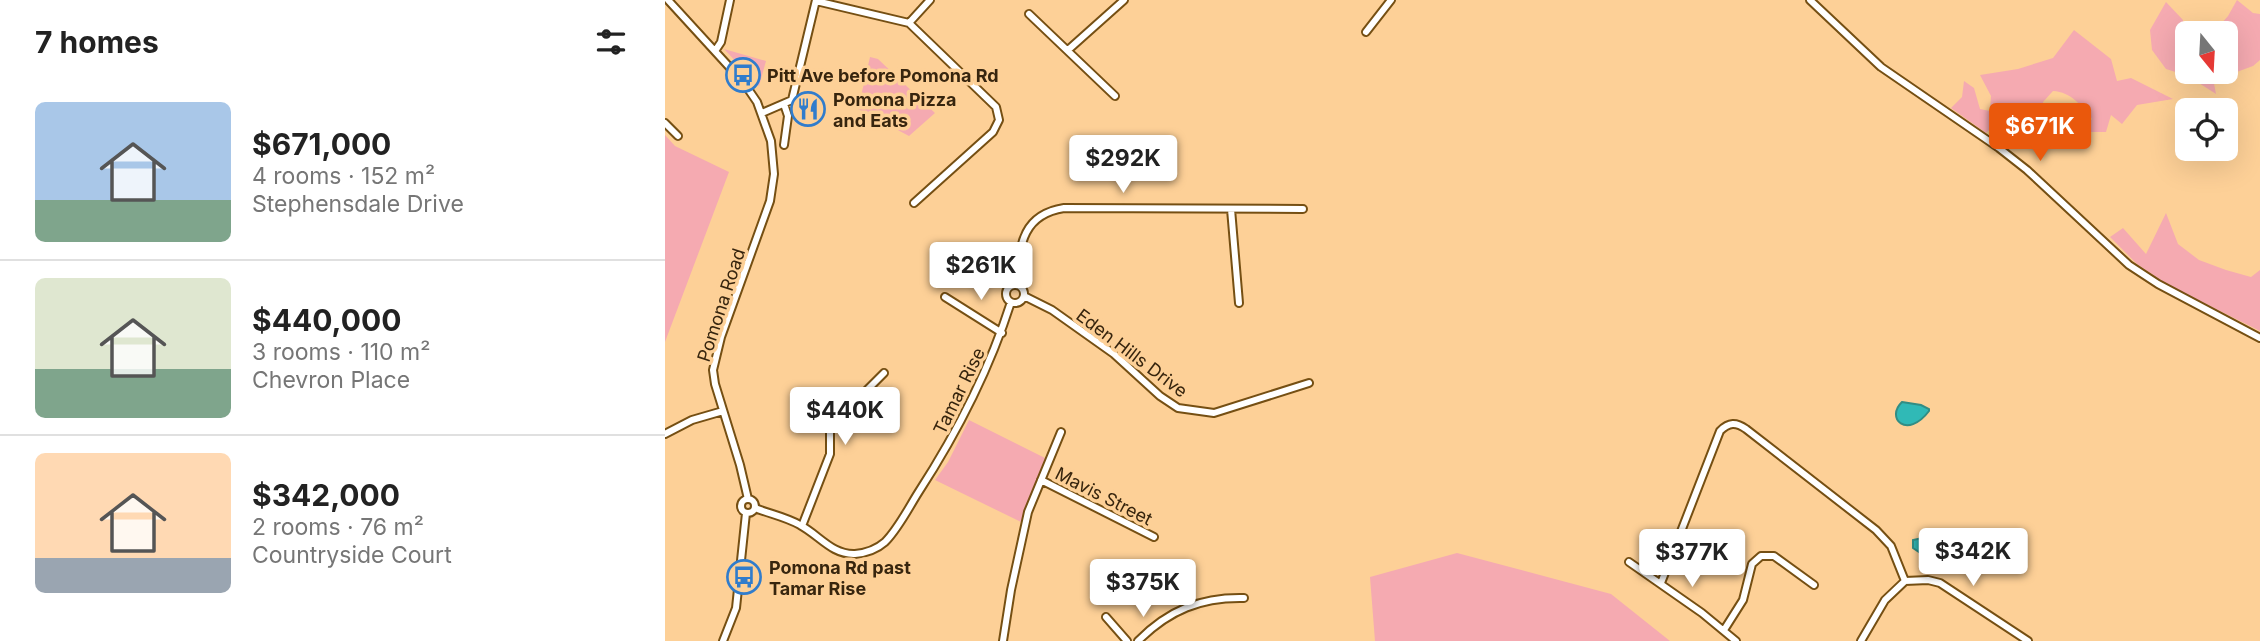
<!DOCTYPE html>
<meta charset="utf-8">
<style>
body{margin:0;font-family:Inter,sans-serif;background:#f2f2f2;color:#222;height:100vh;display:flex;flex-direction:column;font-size:26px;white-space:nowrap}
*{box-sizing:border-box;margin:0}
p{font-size:23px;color:#767676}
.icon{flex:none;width:38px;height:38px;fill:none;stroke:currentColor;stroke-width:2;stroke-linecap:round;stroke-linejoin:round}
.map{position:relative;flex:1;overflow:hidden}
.side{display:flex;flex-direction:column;background:#fff;width:665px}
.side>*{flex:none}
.needle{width:46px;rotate:162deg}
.fabs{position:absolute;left:1510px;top:21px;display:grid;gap:14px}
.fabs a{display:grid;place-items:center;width:63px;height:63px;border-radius:10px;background:#fff;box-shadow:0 7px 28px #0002;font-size:35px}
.price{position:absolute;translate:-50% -60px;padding:0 16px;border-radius:7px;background:#fff;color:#222;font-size:23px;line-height:46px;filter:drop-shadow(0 2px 4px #0008)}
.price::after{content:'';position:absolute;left:50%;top:42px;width:21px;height:16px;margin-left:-10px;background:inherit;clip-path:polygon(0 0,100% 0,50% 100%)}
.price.active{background:#ea580c;color:#fff}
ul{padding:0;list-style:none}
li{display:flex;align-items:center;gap:21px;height:175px;padding:0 35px}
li+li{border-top:2px solid #e0e0e0}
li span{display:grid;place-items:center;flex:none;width:196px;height:140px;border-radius:10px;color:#555}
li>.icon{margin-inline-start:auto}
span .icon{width:84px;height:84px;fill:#fffc;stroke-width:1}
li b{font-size:30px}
h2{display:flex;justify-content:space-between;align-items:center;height:84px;padding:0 35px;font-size:30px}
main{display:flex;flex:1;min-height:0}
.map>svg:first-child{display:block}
.green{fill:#f5aab1}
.water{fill:#30b9b6;stroke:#328d84;stroke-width:2}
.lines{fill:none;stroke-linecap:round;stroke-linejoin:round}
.minor-casing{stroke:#754f13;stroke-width:10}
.minor{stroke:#fff;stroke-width:6}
.labels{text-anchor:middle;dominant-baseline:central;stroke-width:7;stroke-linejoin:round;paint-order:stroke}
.poi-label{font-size:18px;font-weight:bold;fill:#37250e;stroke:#fdd097;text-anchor:start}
.street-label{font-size:18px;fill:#37250e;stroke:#fdd097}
</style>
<main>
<section class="side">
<h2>7 homes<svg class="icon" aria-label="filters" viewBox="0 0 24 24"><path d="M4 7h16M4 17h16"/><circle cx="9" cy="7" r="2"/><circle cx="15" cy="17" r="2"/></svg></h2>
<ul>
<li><span style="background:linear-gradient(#a9c7e8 70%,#7fa58c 0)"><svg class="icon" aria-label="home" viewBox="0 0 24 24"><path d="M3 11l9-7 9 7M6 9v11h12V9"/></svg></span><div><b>$671,000</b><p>4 rooms · 152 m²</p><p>Stephensdale Drive</p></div></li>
<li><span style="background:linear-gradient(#dfe7d0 65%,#7fa58c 0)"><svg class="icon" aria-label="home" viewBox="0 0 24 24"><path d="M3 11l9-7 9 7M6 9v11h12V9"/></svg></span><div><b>$440,000</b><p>3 rooms · 110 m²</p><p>Chevron Place</p></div></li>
<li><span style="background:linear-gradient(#ffd9b3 75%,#9aa5b1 0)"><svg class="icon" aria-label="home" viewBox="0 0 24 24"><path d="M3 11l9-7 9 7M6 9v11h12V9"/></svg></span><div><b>$342,000</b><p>2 rooms · 76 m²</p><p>Countryside Court</p></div></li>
</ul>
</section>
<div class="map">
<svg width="1595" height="641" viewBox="0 0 1595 641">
<rect width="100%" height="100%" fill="#fdd097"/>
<!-- green -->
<path class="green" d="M1572 0 1588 13 1595 14V60L1588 66 1558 77 1557 72H1561V33H1548L1563 16Z
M1501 2 1518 20V49L1522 55V72L1547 73 1551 94 1523 76 1501 69 1487 50 1485 30Z
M1409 30 1446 59 1452 81 1466 78 1508 99 1472 105 1457 124 1446 115 1441 132H1414L1427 119C1417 106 1406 92 1388 91L1378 102 1379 115H1357L1337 118 1321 133 1286 108 1297 97 1299 81 1309 88 1315 109 1325 111 1326 96 1315 75 1353 69 1388 58Z
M59 49 101 61 94 86Z
M205 57 213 59 270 113 244 136 193 109Z
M0 135 10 146 64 172 0 342Z
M1501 213 1513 244 1534 260 1561 270 1586 277 1595 270V331L1503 285 1472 264 1445 237 1458 228 1481 254Z
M304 420 380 458 356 522 270 480 283 462Z
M792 553 946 594 1005 641H710L705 577Z"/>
<!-- water -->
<path class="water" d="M1237 402 1256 405 1264 409V411C1242 440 1220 418 1237 402Z
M1257 538 1267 551 1274 555 1275 562 1270 563 1248 548V540Z"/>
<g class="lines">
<!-- minor casing -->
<g class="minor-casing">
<path id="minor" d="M3 0 79 83 92 102 106 141 109 174 105 201 56 337 48 370 50 384 75 465 83 499
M1145 0 1216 67 1334 148 1362 170 1464 265 1493 284 1595 338
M151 1 244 23 331 107 334 120 328 132 249 203
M364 14 450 96
M244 23 265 0
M701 32 726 0
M403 50 459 0
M50 51 56 42 65 0
M119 104 123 116 119 145
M97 113 127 100 151 0
M0 123 13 136
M566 209 574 303
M351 285C355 248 355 215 399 208L638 209
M341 294a9 9 0 1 1 18 0a9 9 0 1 1-18 0Z
M359 296 387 310 449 354 495 396 513 408 549 413 644 383
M280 297 337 333
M0 434 27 420 58 411
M376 480 489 537
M76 506a7 7 0 1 1 14 0a7 7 0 1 1-14 0Z
M90 508C105 514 121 517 135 525 154 535 167 555 190 554 201 553 212 549 220 542 233 529 243 509 253 493 292 433 324 371 346 302
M137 526 165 454V418L176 406 199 393 219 373
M964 562 1037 613 1071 641
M1240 581 1263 580 1275 583 1363 641
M996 583 1055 431C1064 422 1071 422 1081 429L1211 530 1226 546 1240 581
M441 617 462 641
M1059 630 1078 600 1087 564 1096 556H1109L1149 585
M58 641 71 608 81 513
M338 641 346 590 363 512 396 432
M473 641C504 610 536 597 579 598
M1196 641 1220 600 1240 581"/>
</g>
<!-- minor -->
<use href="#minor" class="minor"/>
</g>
<!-- icons -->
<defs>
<g id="bus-ring" transform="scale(1.75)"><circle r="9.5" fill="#fdd097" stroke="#307ccc" stroke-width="1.5"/><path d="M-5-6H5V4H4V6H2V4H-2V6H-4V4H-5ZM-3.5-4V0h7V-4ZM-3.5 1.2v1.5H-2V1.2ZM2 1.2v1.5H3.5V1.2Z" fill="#307ccc"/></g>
<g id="restaurant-ring" transform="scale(1.75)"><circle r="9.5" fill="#fdd097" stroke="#307ccc" stroke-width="1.5"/><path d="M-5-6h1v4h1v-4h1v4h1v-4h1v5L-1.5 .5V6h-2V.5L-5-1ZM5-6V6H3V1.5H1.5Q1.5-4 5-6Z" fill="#307ccc"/></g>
</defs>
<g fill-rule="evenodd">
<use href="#bus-ring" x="78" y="75"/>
<use href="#restaurant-ring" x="143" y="109"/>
<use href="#bus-ring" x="79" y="577"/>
</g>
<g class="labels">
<!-- poi labels -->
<g class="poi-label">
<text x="102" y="75">Pitt Ave before Pomona Rd</text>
<text x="168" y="99">Pomona Pizza<tspan x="168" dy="21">and Eats</tspan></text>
<text x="104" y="567">Pomona Rd past<tspan x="104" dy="21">Tamar Rise</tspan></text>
</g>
<!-- street labels -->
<g class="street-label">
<text transform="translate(56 305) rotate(-72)">Pomona Road</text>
<text transform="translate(467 353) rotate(37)">Eden Hills Drive</text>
<text transform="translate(294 391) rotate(-64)">Tamar Rise</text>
<text transform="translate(439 496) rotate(27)">Mavis Street</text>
</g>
</g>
</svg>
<div class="fabs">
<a><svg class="needle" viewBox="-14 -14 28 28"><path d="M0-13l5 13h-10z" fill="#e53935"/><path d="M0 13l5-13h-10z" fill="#767676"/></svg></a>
<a><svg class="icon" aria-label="locate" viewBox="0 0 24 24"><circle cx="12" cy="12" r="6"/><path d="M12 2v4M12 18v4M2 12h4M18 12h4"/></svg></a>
</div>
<b class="price active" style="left:1375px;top:163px">$671K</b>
<b class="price" style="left:458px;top:195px">$292K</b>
<b class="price" style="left:316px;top:302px">$261K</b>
<b class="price" style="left:180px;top:447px">$440K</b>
<b class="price" style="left:1308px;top:588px">$342K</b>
<b class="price" style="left:1027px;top:589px">$377K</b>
<b class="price" style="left:478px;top:619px">$375K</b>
</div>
</main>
